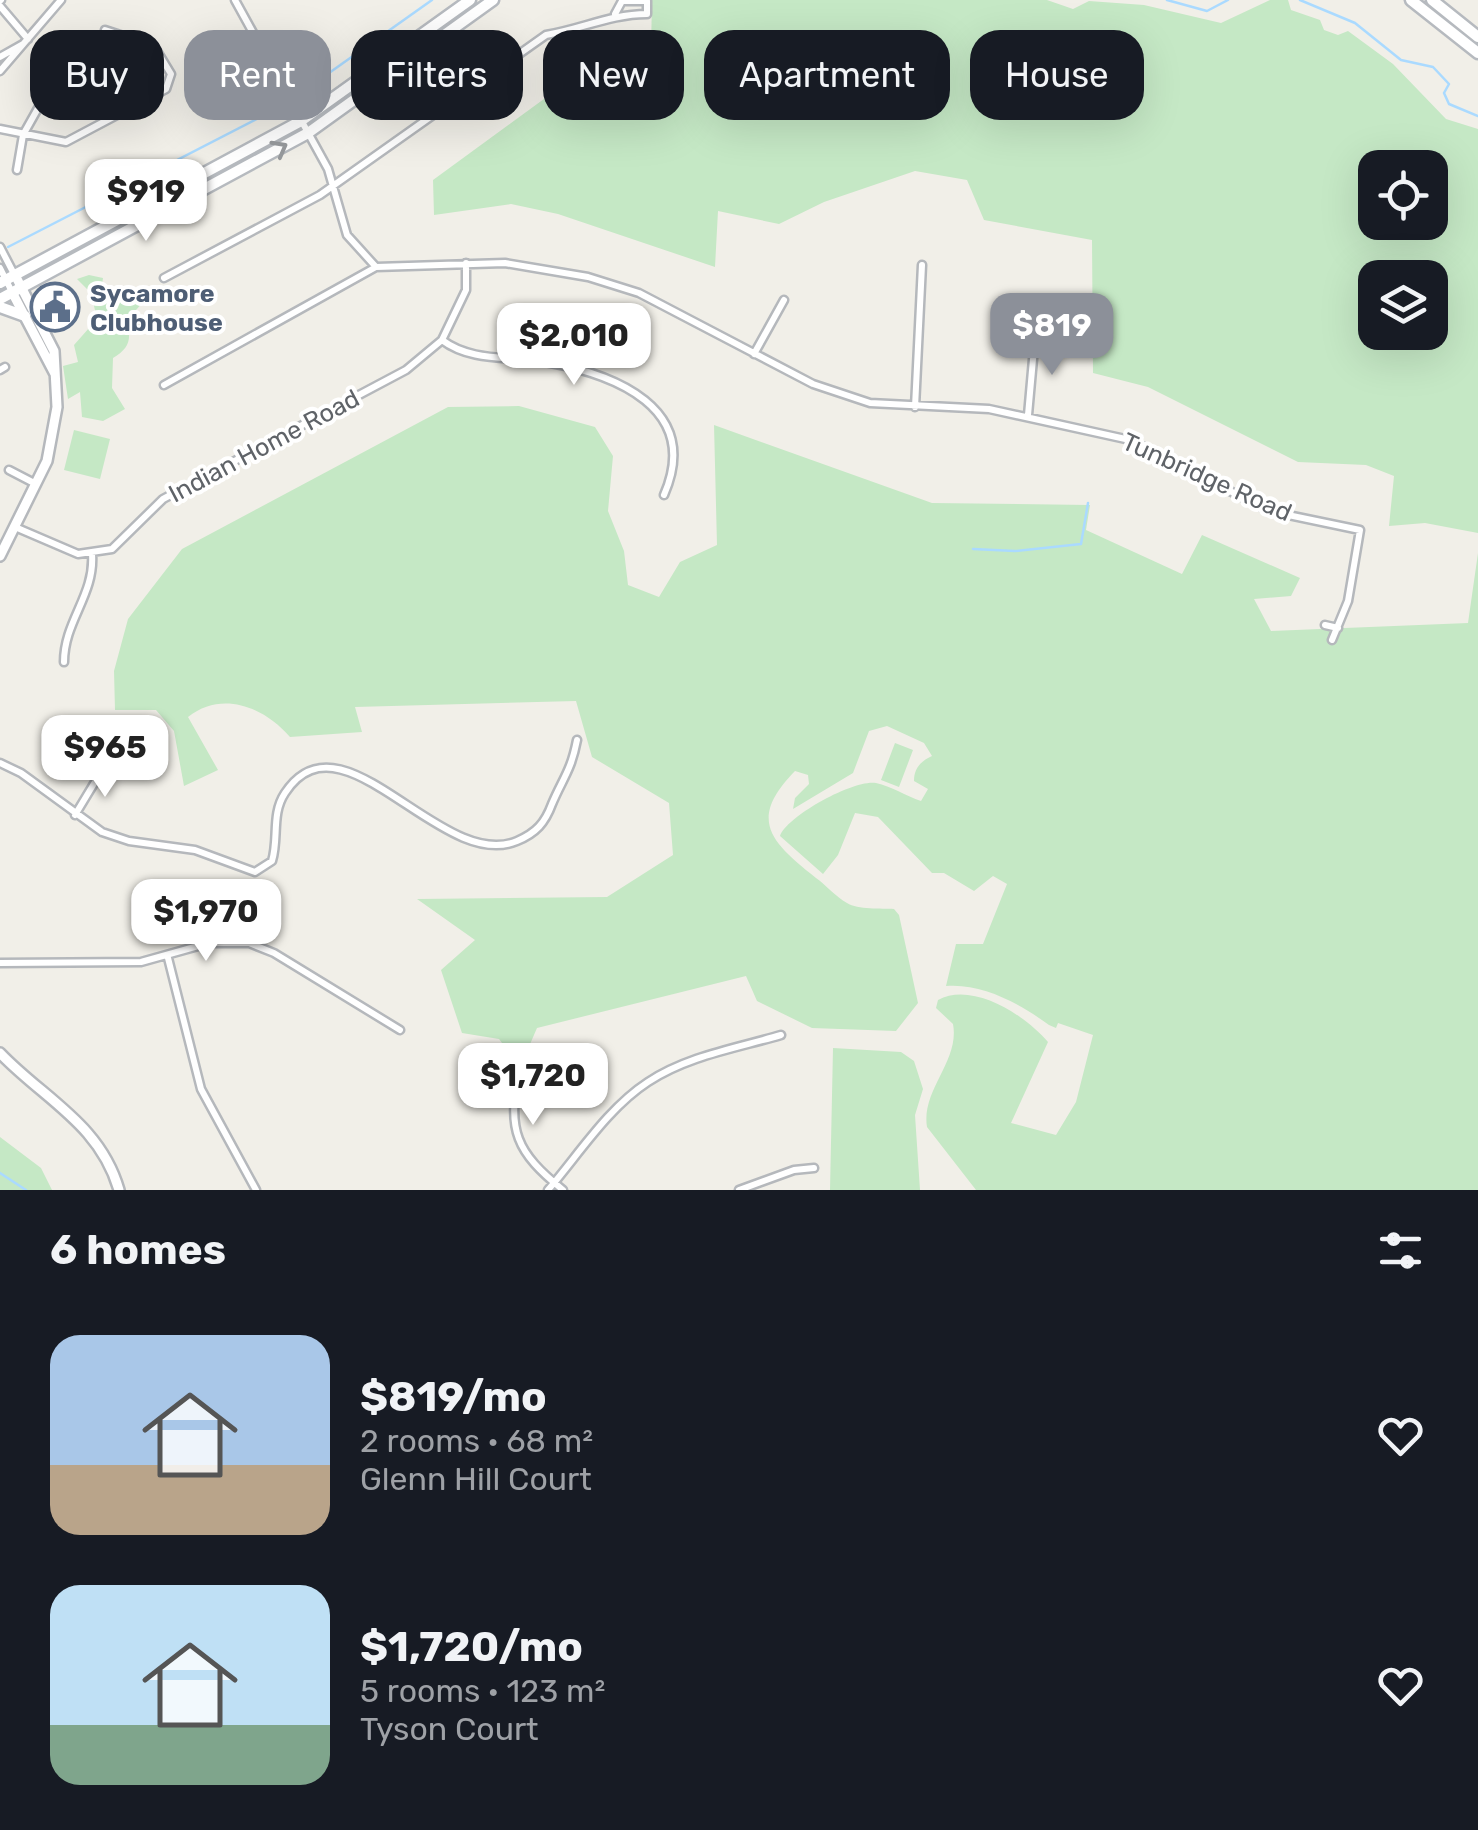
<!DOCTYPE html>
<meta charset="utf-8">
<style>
body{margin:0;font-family:Rubik,sans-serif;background:#20242c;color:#f1f3f6;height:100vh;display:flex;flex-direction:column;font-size:38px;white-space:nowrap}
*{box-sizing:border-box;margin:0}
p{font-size:32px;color:#9ea1a6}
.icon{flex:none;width:55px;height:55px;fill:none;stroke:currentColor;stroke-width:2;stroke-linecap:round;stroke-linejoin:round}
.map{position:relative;height:1190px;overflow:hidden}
.sheet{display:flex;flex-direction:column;background:#171b24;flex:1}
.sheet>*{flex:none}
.top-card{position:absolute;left:30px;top:30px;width:1420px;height:90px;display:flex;gap:20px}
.fabs{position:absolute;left:1358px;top:150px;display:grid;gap:20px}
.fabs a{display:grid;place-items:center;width:90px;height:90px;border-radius:20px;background:#171b24;box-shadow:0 10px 40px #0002;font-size:50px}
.price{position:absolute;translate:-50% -85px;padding:0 22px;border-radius:20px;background:#fff;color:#222;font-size:32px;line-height:65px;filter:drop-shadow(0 2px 5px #0008)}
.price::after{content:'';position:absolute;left:50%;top:60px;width:30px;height:22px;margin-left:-15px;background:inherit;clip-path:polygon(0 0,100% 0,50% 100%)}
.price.active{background:#8c9099;color:#fff}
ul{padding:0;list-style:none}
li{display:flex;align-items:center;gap:30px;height:250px;padding:0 50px}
li span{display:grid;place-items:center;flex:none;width:280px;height:200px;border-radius:30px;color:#555}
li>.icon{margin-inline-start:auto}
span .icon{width:120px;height:120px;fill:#fffc;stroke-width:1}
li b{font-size:42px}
h2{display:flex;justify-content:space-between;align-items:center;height:120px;padding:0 50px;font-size:42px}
.tag{padding:0 35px;border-radius:30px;background:#171b24;box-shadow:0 10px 40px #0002;font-size:35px;line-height:90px}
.tag.active{background:#8c9099;color:#fff}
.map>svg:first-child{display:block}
.green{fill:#c5e8c5;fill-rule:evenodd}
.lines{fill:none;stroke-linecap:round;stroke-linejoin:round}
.stream{stroke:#aadaff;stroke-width:2.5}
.minor-casing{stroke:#b5b8bc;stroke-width:11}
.tertiary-casing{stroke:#b5b8bc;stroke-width:14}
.secondary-casing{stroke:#b6babf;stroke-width:15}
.minor{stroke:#fff;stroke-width:6}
.tertiary{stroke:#fff;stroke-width:9}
.secondary{stroke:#fff;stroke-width:10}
.oneway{stroke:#979a9d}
.labels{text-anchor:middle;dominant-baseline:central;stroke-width:8;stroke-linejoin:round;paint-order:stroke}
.service-label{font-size:25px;font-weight:bold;fill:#4e5e75;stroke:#fff;text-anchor:start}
.street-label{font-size:25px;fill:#5f6368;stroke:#fff}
</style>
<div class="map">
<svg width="1478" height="1190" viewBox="0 0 1478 1190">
<rect width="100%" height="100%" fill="#f1efe8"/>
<!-- green -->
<path class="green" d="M652 0H1047L1073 9 1089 1 1144 5 1221 23 1270 0H1288L1291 10 1320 20 1324 30 1338 35 1348 31 1393 64 1446 119 1478 129V533L1425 523 1389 526 1394 476 1366 465 1298 462 1148 387 1093 373 1092 240 984 220 967 180 915 171 824 202 779 224 718 211 715 267 558 214 511 204 434 215 433 180 585 69 651 49ZM1375 168H1430V222H1375ZM1375 278H1430V332H1375Z
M89 275 103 278 102 285 114 300 132 303 144 296 146 299 126 321C132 338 130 348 113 358L112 388 125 409 103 421 82 417 80 392 68 399 63 366 78 362 74 345 97 319 91 293 77 279Z
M519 406 595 427 613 456 608 511 624 551 628 585 659 597 680 562 717 545 714 425 932 503 1090 505 1086 530 1182 574 1202 535 1300 578 1291 596 1254 599 1271 631 1468 623 1478 553V1190H976L927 1127C921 1090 960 1061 953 1024L936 1008 938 1000C973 981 1026 1016 1048 1042L1011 1123 1056 1135 1076 1102 1093 1035 1058 1023 1056 1028 1049 1025C1020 1004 983 983 946 986L956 944H983L1007 884 993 876 974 891 944 873H932L878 817 855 813 838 855 823 874 780 836C787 816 854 779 876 783 891 786 906 796 921 801L928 789 914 781C914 768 921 761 932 756L924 743 887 726 869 731 853 773 793 809 795 798 809 784 808 775 795 771C747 820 771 842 816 878 826 885 836 897 847 903 858 910 881 908 894 909L899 915 918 1003 896 1031 812 1028 757 1001 746 976 537 1028 524 1058 512 1056 499 1039 462 1033 441 970 475 940 417 899 607 897 673 855 669 803 592 757 576 701 355 707 362 732 290 737C264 707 222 690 188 717L218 770 184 786 174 731 156 710H115L114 671 128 619 182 549 448 407Z
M74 430 110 439 100 479 64 470Z
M895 743 913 750 899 787 881 780Z
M833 1048 901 1052 914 1061 923 1089 915 1115 920 1190H830Z
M0 1137 41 1168 52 1190H0Z"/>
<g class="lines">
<!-- stream -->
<path class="stream" d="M1167 0 1207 11 1228 0
M1300 0 1355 23 1401 60 1433 67 1449 84 1444 93 1449 104 1478 116
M298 95 432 0
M8 247 280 107
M973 549 1015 551 1081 544 1088 503
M0 1173 26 1190"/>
<!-- minor casing -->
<g class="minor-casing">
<path id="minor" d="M235 0 328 169 347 235 376 267 505 263 588 277 639 293 813 384 870 403 989 409 1130 440 1269 511 1360 530 1348 601 1332 640
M0 1 1 0
M0 6 28 39
M0 57 23 44
M0 71 61 0
M0 129 66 142 166 89 171 74 154 46 105 30
M17 170 23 135 46 94
M0 247 14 274
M0 268 12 292
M164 278 320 195 546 35C582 29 611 14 647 14V1H622L615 14
M442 340C471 362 510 356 545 362 615 374 702 408 664 495
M754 354 784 300
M0 370 5 367
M164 385 376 267
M915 407 922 265
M1028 415 1035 337
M9 470 36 484
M15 527 78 554 112 549 163 499 406 370 442 340 466 290V263
M1325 625 1338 628
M64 662C64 621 95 595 92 554
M0 763 21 773 102 832 129 841 195 850 255 872 272 861C279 838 271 814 285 793 342 706 441 873 517 841 536 833 545 823 552 804 563 778 571 771 577 740
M75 815 104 767
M168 958 201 1089 256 1190
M0 963 141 962 209 943H249L274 953 400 1030
M519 1071C507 1131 516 1152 563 1190
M548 1190C579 1154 608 1108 648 1082 687 1056 737 1048 781 1035
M739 1190 794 1170 814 1168"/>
</g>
<!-- tertiary casing -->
<g class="tertiary-casing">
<path id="tertiary" d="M12 292 55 374
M0 556 47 461 57 407 54 351 15 275
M0 1053C44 1099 100 1124 119 1190"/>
</g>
<!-- secondary casing -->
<g class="secondary-casing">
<path id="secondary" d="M1411 0 1478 53
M1432 0 1478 37
M0 283 301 121 470 0
M0 299 308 133 493 0
M0 307 25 316"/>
</g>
<!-- minor -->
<use href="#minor" class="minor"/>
<!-- tertiary -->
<use href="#tertiary" class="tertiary"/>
<!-- secondary -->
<use href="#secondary" class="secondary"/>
</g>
<!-- one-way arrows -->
<defs><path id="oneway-chevron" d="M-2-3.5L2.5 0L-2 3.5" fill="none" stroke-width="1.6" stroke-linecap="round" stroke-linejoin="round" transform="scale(2.5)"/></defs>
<use class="oneway" href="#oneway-chevron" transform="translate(280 148) rotate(-29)"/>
<!-- icons -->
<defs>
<g id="civic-ring" transform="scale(2.5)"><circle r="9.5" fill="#fff" stroke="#5c6f8a" stroke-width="1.5"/><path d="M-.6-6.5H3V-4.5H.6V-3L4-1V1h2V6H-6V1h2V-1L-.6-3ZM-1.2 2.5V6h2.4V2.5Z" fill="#5c6f8a"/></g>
</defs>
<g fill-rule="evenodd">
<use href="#civic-ring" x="55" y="307"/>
</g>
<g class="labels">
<!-- service labels -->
<g class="service-label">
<text x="90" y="293">Sycamore<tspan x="90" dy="29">Clubhouse</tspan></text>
</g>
<!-- street labels -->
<g class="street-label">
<text transform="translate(264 446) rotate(-28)">Indian Home Road</text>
<text transform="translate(1207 477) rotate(24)">Tunbridge Road</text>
</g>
</g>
</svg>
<div class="fabs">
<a><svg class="icon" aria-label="locate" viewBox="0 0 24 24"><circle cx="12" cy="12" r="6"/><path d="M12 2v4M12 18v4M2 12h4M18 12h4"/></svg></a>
<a><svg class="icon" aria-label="layers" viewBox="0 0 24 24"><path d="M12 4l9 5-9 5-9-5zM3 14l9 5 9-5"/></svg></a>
</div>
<b class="price" style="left:146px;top:244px">$919</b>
<b class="price active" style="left:1052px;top:378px">$819</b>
<b class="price" style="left:574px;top:388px">$2,010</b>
<b class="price" style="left:105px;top:800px">$965</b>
<b class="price" style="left:206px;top:964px">$1,970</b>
<b class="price" style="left:533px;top:1128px">$1,720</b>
<div class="top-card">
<a class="tag">Buy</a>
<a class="tag active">Rent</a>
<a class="tag">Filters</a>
<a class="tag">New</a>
<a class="tag">Apartment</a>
<a class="tag">House</a>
</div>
</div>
<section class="sheet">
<h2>6 homes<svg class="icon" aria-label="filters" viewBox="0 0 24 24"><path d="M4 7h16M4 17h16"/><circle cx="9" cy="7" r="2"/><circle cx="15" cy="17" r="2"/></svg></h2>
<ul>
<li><span style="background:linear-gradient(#a9c7e8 65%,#b9a48a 0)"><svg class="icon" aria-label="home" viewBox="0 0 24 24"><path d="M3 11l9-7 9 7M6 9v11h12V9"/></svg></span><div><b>$819/mo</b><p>2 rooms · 68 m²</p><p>Glenn Hill Court</p></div><svg class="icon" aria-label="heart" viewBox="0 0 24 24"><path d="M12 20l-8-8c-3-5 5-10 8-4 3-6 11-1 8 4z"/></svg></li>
<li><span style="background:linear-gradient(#bfe0f5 70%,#7fa58c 0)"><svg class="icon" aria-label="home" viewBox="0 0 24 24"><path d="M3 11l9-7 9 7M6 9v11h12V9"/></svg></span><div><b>$1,720/mo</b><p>5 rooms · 123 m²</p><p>Tyson Court</p></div><svg class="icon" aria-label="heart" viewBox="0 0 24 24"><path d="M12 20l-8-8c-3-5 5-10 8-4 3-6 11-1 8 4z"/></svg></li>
</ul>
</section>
